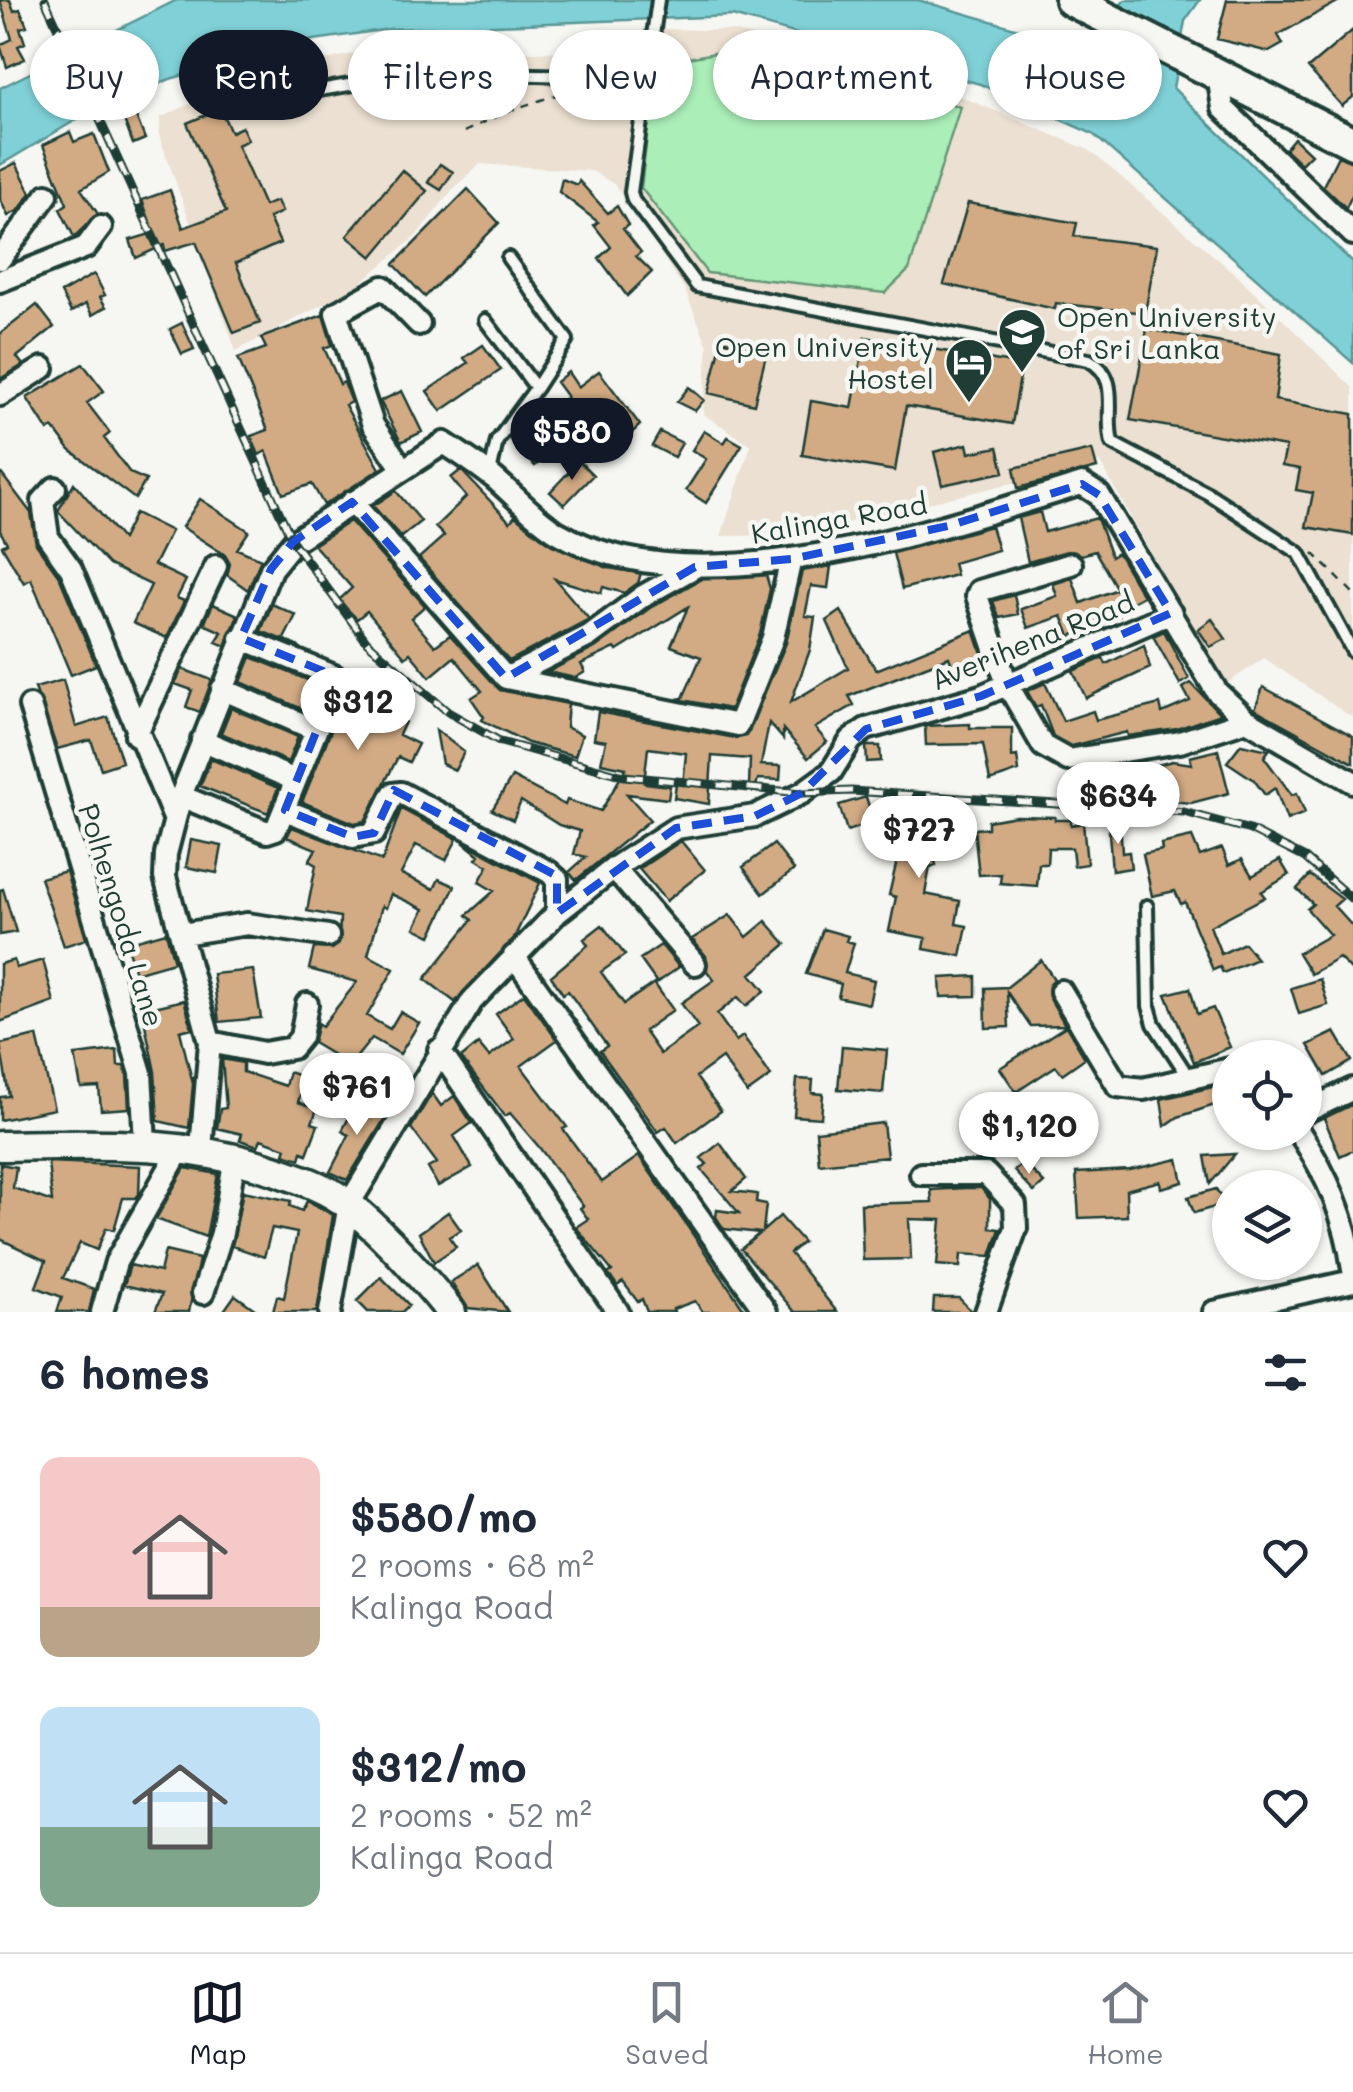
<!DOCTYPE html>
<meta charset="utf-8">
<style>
body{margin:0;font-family:Mali,sans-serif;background:#f2f2f3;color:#1f2937;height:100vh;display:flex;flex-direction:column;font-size:38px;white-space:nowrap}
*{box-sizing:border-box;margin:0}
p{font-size:32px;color:#747a83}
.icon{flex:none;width:55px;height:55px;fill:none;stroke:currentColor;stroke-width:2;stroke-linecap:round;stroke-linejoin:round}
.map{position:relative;height:1312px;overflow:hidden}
.details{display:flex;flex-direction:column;background:#fff;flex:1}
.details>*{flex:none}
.top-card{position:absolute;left:30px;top:30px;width:1295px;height:90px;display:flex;gap:20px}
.buttons{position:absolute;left:1212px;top:1040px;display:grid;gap:20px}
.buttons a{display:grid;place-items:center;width:110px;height:110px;border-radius:50%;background:#fff;box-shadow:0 2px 8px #0004;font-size:50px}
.price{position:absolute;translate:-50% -85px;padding:0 22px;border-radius:35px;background:#fff;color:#222;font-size:32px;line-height:65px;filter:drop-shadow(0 2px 5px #0008)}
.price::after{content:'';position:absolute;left:50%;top:60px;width:30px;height:22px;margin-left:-15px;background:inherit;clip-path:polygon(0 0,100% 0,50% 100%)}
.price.current{background:#111827;color:#fff}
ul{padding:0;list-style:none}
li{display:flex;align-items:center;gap:30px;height:250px;padding:0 40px}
li span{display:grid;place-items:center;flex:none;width:280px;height:200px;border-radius:20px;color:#555}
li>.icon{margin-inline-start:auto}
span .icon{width:120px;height:120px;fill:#fffc;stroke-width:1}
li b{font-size:42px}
h2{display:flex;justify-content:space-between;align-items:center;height:120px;padding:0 40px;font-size:42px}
.pill{padding:0 35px;border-radius:45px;background:#fff;box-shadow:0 2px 8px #0004;font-size:35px;line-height:90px}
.pill.current{background:#111827;color:#fff}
.tab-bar{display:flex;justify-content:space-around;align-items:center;height:140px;border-top:2px solid #e0e1e3;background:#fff;font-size:28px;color:#747a83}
.tab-bar a{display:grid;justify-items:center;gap:5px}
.tab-bar .current{color:#111827}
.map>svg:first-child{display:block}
.built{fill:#ebe0d1}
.green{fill:#abeeb8;stroke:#659676;stroke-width:2.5}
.water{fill:#80d1d7;stroke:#599696;stroke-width:2.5}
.building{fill:#d2ab84;stroke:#1f3d34;stroke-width:2.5}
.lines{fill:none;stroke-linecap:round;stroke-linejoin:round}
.lane-casing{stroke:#1f3d34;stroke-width:18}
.street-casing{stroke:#1f3d34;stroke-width:28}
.secondary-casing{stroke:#1f3d34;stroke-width:35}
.primary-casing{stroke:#1f3d34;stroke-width:38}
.path{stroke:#1f3d34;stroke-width:2.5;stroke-dasharray:8 8;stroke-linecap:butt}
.lane{stroke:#f6f6f2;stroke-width:10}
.street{stroke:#f6f6f2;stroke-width:20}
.secondary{stroke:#f6f6f2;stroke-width:28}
.primary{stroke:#f6f6f2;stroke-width:30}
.rail-casing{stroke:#1f3d34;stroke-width:9}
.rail{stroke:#f6f6f2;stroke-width:5;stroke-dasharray:15;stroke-linecap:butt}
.marked{fill:none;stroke:#1d4ed8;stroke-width:8;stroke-dasharray:20 12;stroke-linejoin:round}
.labels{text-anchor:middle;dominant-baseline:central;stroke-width:9;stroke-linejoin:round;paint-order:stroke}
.poi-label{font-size:28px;fill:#1f3d34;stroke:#f6f6f2;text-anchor:start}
.street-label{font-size:28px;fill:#1f3d34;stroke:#f6f6f2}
</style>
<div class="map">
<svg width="1353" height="1312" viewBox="0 0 1353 1312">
<rect width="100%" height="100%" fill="#f6f6f2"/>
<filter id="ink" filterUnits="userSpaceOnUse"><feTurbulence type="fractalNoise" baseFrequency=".01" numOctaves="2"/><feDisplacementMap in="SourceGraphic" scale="20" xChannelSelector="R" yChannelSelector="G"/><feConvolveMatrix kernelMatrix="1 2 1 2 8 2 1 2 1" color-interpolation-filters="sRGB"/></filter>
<g filter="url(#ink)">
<!-- built -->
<path class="built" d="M666 29 732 31 892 68 1089 150 1240 278 1353 388V718L1264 658 1225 685 1100 462 795 535 721 536 751 445 703 414 708 346 684 288 614 184 592 171 480 164 453 189 415 237 358 285 236 351 160 138V118L243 79 352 54 603 51 625 37Z"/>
<!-- green -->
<path class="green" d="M731 50 860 71 960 107 909 270 885 293 707 273 641 188 650 109 671 61Z"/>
<!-- water -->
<path class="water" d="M177 0H918L1081 47 1125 0H1200L1185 21 1173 88 1353 263V363L1093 134 980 84 732 16 390 29 300 42 170 79 81 117 0 165V88Z"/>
<!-- building -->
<path class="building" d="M0 0H10L14 11 20 9 27 26 20 28 25 43 18 46 25 59 7 67 0 45 12 39Z
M1227 0H1341L1278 35 1283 44 1269 52 1217 39Z
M1353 30V97L1342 106 1308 68Z
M220 109 231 132 242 127 248 140 237 145 264 206 277 201 282 212 269 218 280 243 236 263 260 323 234 333 196 242 165 251 164 245 136 258 130 240 154 233 142 200 170 190 183 228 226 212 187 123Z
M136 116 145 139 133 144 124 120Z
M70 132 74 142 94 134 109 172 81 189 98 214 74 237 60 209 67 204 43 145Z
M1294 138 1311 154 1301 164 1285 149Z
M1338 156 1353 162V193L1346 208 1323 186Z
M16 163 31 193 19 210 8 216 0 199V171Z
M440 164 453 172 441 190 428 182Z
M402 170 427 191 372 257 347 236Z
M562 179 577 185 579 181 608 213 617 206 628 225 623 229 641 252 636 256 652 272 627 296 599 258 611 247 594 225 598 222 559 192Z
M468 189 499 223 425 297 394 264Z
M968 203 1077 223 1074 236 1157 246 1145 313 1056 303 1055 309 944 284Z
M94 274 105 295 100 297 106 307 92 315 86 304 71 312 61 293Z
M37 305 54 327 17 357 23 365 0 379V334Z
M323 315 332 345 324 348 340 384 344 382 351 402 345 405 380 469 324 505 312 484 283 494 266 451 259 455 251 436 268 430 238 358 266 348 261 338Z
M182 323 194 349 182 354 170 329Z
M1147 329 1281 354 1275 400 1353 414V535L1306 527 1313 493 1296 490 1300 469 1282 466 1286 447 1130 420Z
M865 337 1022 365 1012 424 906 406 895 471 802 455 811 401 852 408Z
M722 340 767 351 754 404 709 393Z
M483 345 501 370 441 411 427 391 468 363 464 358Z
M83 364 104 391 87 403 110 433 104 438 130 473 146 480 135 499 70 450 53 428 48 431 27 398Z
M599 371 640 425 620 444 610 436 586 457 571 435 535 466 511 440 525 428 521 424 542 406 549 412 567 397 556 382 568 372 578 387Z
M689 387 704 400 695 411 677 402Z
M402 391 422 432 401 442 380 401Z
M704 431 724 443 728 437 742 445 706 503 686 490 706 459 692 450Z
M660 432 682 443 674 457 652 446Z
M967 444 969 453 998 447 1004 472 942 485 934 452Z
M1092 450 1097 468 1018 488 1014 468Z
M579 461 593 475 564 505 550 492Z
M461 470 510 522 515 516 552 545 608 568 641 573 638 583 624 593 603 587 601 593 555 579 589 619 509 661 419 558 444 536 435 527 466 497 451 478Z
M0 472 31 513 36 544 59 576 96 665 71 675 31 579 24 583 2 546 7 543 0 531Z
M74 483 122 539 135 513 171 531 154 565 186 580 177 598 184 601 167 638 133 623 151 585 109 565 58 511Z
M396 491 421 521 401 537 373 506Z
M200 499 249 531 237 549 261 559 248 590 227 575 230 564 225 555 182 527Z
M1040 512 1045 532 1097 518 1111 557 1118 553 1143 596 1117 610 1119 616 1070 636 1062 616 1028 628 1021 609 1057 596 1053 584 1072 578 1081 603 1117 589 1095 551 1081 555 1067 551 1028 562 1018 518Z
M350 521 425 606 411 618 435 646 450 635 500 690 568 704 566 727 582 735 575 756 528 743 482 720 484 717 471 698 482 691 454 657 430 677 410 653 405 657 367 611 357 619 348 610 339 600 352 588 314 545Z
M991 526 998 550 953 563 956 575 902 589 893 553Z
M831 566 828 588 811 586 805 616 815 617 810 650 791 702 848 668 827 621 841 611 876 670 974 630 986 665 956 676 949 657 849 696 854 705 815 728 827 742 808 758 783 729V739L769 723 761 765 781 766 780 780 758 779 756 786H749L750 759 712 756 709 804 674 798 676 784 683 785 686 753 648 748 644 783 670 786 668 799 627 794 650 820 576 880 569 872 586 857 574 854 580 831 559 825 521 801 513 820 492 810 512 777 565 805 567 800 601 811 626 768 601 763 606 741 594 739 598 712 735 738 746 736 786 643 802 571Z
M766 575 770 589 760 634 730 709 677 699 683 698 701 657 671 646 688 607 617 651 615 648 581 664 585 672 575 678 548 672 595 648 650 608 703 578Z
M1014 595 1018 614 999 618 993 601Z
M213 604 238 615 226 646 216 642 222 632 204 624Z
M272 604 296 615 284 639 299 647 261 631Z
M1212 619 1226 639 1210 647 1198 629Z
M1164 631 1189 679 1180 684 1153 636Z
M1144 645 1150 668 1086 698 1073 671 1103 658 1106 664Z
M251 657 320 685 309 712 241 682Z
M182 669 212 680 200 712 186 707 192 690 175 684Z
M351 669 385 679 377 699 393 707 389 713 405 722 399 735 418 744 409 762 398 757 365 821 354 823 302 802 348 689Z
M63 680 76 727 108 717 122 762 101 769 91 740 57 749 35 688Z
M1045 683 1063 721 1093 711 1096 720 1160 704 1162 713 1190 701 1183 688 1191 683 1220 714 1177 729 1128 736 1127 732 1071 746 1053 736 1041 705 1036 707 1027 691Z
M1263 687 1353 736V763L1255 709Z
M231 708 298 737 288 762 221 733Z
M970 724V728H1012V757L1017 756 1019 771 990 781 983 744 926 745 925 726Z
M436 730 464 752 455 770 442 764Z
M1241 744 1269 750 1264 757 1292 795 1297 793 1305 813 1287 820 1275 788 1265 795 1254 780 1227 762Z
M866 746H880L881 761 867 762Z
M1218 750 1229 793 1191 803 1160 800 1161 794 1108 790 1110 767 1139 770 1172 761 1192 764 1190 757Z
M211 759 278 788 268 813 200 786Z
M1073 776 1096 777 1095 790 1072 789Z
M866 797 874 822 847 831 839 805Z
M901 806 905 819 943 809 949 833 929 838 936 865 930 867 925 894 960 901 956 924 967 926 961 956 924 949 926 938 889 931 896 897 889 895 898 856 885 859 874 813Z
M401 809 457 839 446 860 416 845 401 874 434 889 439 879 455 886 431 936 415 928 424 909 391 894 386 908 382 906 368 955 394 969 367 1016 390 1029 400 1012 419 1023 400 1054 372 1038 350 1065 313 1043 318 1023 322 1026 357 982 309 969 314 948 332 949 339 944 340 917 307 911 316 865 309 861 316 849 287 837 292 827 382 861Z
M1016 816 1055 817V820H1071V825L1083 823 1087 864 1074 866 1072 848H1048L1047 864H1039L1037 886 1000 883 1001 874 979 875 974 829 988 828V821Z
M1120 819 1122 853 1129 852 1131 868 1112 871 1108 820Z
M1192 837 1200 856 1222 848 1229 865 1242 859 1252 876 1280 860 1289 875 1261 892 1265 897 1210 926 1221 954 1244 943 1257 959 1223 973 1220 967 1213 970 1185 902 1181 904 1175 891 1152 896 1143 854 1162 850 1161 844Z
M191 840 222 846 217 873 186 867Z
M681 841 705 870 666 901 639 869Z
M463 842 540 883 514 938 455 1002 425 979 472 920 467 915 494 891 479 882 488 866 476 859 479 855Z
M774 844 794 870 763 894 743 867Z
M66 871 86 939 64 946 40 878Z
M1310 875 1342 899 1334 906 1353 927V972L1339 958 1311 974 1298 953 1330 935 1307 909 1313 904 1297 889Z
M3 889 16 932 0 935V890Z
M730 915 747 937 766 921 786 944 751 974 765 991 746 1006 738 997 717 1014 736 1041 743 1036 771 1076 747 1093 722 1058 696 1077 721 1111 677 1143 666 1127 658 1132 600 1051 607 1046 568 991 563 994 551 976 588 945 584 939 602 925 625 955 601 972 624 1004 654 983 673 1010 644 1031 660 1054 698 1027 681 1003 714 980 707 971 706 956 692 939Z
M823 929 848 936 846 941 854 943 845 973 874 980 869 1004 838 997 841 984 806 974Z
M166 932 174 962 135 973 126 943Z
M661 945 679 967 657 983 640 959Z
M14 960 16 968 43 960 54 1002 0 1022V964Z
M1041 960 1054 979 1049 985V997L1065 1025 1030 1026 1007 992 1009 1027 986 1028 985 988 1007 987Z
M253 970 261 1018 219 1022 213 974Z
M976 976V996L941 997 940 978Z
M1320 979 1328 1005 1299 1014 1291 988Z
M1190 988 1197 1014 1213 1008 1230 1047 1194 1062 1166 994Z
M524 994 557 1040 521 1066 567 1127 563 1129 602 1182 639 1156 746 1312H703L695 1301 673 1309 674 1312H647L642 1299 638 1302 623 1282 617 1286 614 1281 608 1274 612 1271 576 1227 588 1219 580 1208 583 1206 539 1147 510 1113 505 1116 461 1058 478 1044 489 1057 514 1039 496 1014Z
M184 1000 192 1028 180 1031 193 1084 189 1128 158 1121 155 1072 142 1010Z
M1066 1026 1085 1058 1062 1074 1056 1066 1016 1092 1000 1068Z
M1335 1032 1352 1061 1326 1076 1308 1045Z
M37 1036 54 1109 0 1120V1097L9 1096 0 1044Z
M842 1046 887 1050 883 1093 838 1089Z
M117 1050 118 1066H124L127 1075 129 1108 101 1110 99 1087 81 1088 75 1055Z
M222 1059 243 1063V1072L285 1086 289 1072 306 1078 298 1102 317 1109 312 1123 318 1125 307 1154 302 1152 300 1159 284 1154 286 1148 261 1139 258 1146 240 1140 242 1134 217 1128 220 1109 226 1108Z
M797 1079 813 1080 812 1093 823 1094 821 1118 794 1116Z
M1230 1083V1100L1178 1117 1165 1126 1161 1099Z
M432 1093 441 1106 454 1096 472 1123 454 1136 472 1167 438 1186 428 1168 437 1163 411 1128Z
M358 1100 387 1115 347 1180 330 1172 349 1135 342 1131Z
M1353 1104V1150L1340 1156 1324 1118Z
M883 1123 887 1157 819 1164 816 1131Z
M720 1143 746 1179 732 1191 757 1194 756 1202 766 1204 763 1231 780 1216 803 1242 790 1253 837 1312H795L741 1249 760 1233 724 1229 716 1217 717 1210 739 1213 701 1169 707 1164 701 1158Z
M1235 1154 1210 1184 1205 1156Z
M1178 1159 1183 1182 1161 1188 1160 1181 1126 1190 1127 1216 1079 1218 1076 1173 1130 1170Z
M48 1162 140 1166 139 1194 136 1198H123L114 1230 106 1228 97 1250 80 1243 63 1278 94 1289 89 1312H57L62 1297 36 1287 46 1261 0 1239V1164L16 1167 13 1188 52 1202Z
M1023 1162 1044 1183 1034 1192 1014 1171Z
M185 1168 218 1174 206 1237 156 1219Z
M966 1188H981L990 1199V1228L1000 1229 991 1256 961 1254 960 1267 937 1265 941 1220 909 1219 911 1259 863 1260 861 1204 932 1202 931 1190Z
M1216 1189 1225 1204 1194 1213 1188 1197Z
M243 1191 291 1201 290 1206 302 1211 307 1201 333 1215 317 1312H273L277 1296 284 1298 297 1233 272 1228 264 1257 232 1246Z
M448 1212 461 1230 449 1237 456 1247 434 1262 419 1233Z
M165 1251 199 1259 189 1312H155L162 1294 124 1285 130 1265 160 1272Z
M478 1265 508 1312 468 1308 451 1282Z
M381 1277 409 1305 402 1312H368L357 1301Z
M235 1295 259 1312H223Z
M934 1298H959L972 1312H933Z"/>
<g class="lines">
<!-- lane casing -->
<g class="lane-casing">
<path id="lane" d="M658 0 631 192 633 200 697 286 1089 360C1122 378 1104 412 1112 443L1209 494 1299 553 1353 652
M262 100 424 72 649 78
M508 258 567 340 536 388
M485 320 536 388 497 441 490 473
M1147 906 1149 1006 1154 1024 1188 1076"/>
</g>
<!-- street casing -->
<g class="street-casing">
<path id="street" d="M1218 74 1223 108 1353 234
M0 259 47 195
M0 281 86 247 101 227
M0 395 43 368
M402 468 373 425 336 313 383 287 419 324
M55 488 43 501 48 537 71 569 174 818
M352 502 506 678 589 636 643 596 695 567
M1071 564 979 591 977 596 1007 684 1043 746 1068 760 1180 742 1247 720
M506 678 738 725 773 638 791 559
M222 689 316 730
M30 706 141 1073 145 1143
M136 735 216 566
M202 740 295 780
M181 796 267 832 276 829 335 684 334 676 241 638
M285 810 353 837 374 833 393 794 401 793 549 872 557 879V913
M614 868 695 964
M182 934 247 924 328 936
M514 956 766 1312
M1061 991 1118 1086 1143 1089 1230 1069
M210 1042 264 1053 292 1048 301 1037 307 1004
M439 1050 618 1312
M1305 1112 1353 1089
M1299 1132C1328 1177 1346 1218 1353 1270
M201 1149 210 1042 165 877 166 854 181 796 271 569 293 542 444 443C461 454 478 465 494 478 514 495 534 518 557 532 694 613 941 528 1082 484L1099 495 1217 692 1247 720 1353 782
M921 1174H986L1015 1205 1016 1228 986 1312
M203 1293 222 1233 235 1157
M102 1312 116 1262 182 1146
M330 1312 349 1204 472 1001 557 913 614 868 676 828 755 816 802 793 831 772 851 740 866 729 981 696 1171 613
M1214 1312 1353 1281"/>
</g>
<!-- secondary casing -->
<g class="secondary-casing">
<path id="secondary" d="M0 1146C98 1144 179 1139 274 1170 300 1179 328 1188 350 1206 388 1237 421 1275 451 1312"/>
</g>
<!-- primary casing -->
<g class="primary-casing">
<path id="primary" d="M1071 0 1353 143"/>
</g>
<!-- path -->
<path class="path" d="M464 132 508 111 568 91
M1313 553 1353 593"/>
<!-- lane -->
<use href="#lane" class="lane"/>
<!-- street -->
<use href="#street" class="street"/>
<!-- secondary -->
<use href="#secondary" class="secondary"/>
<!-- primary -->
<use href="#primary" class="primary"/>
<!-- rail casing -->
<g class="rail-casing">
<path id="rail" d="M45 0 293 542 367 642 448 712 501 742 624 776 802 793 851 791 1184 812 1250 830 1305 858 1353 900"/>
</g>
<!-- rail -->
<use href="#rail" class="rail"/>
</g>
</g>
<!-- marked area -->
<path class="marked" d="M1082 484 1099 495 1171 613 981 696 866 729 802 793 755 816 676 828 557 913V876L394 790 374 833 353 837 285 810 338 677 241 638 271 569 293 542 352 502 506 678 695 567 791 559 948 526Z"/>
<!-- icons -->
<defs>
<g id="university-pin" transform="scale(2.5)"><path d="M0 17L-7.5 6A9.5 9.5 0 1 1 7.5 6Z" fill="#1f3d34" stroke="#f6f6f2"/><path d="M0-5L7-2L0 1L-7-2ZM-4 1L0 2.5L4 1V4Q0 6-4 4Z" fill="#fff"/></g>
<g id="hotel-pin" transform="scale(2.5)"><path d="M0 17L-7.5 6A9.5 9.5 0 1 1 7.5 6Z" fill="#1f3d34" stroke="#f6f6f2"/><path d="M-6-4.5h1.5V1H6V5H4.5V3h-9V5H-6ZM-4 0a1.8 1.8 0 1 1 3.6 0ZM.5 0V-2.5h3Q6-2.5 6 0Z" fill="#fff"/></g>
</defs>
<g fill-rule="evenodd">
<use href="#university-pin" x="1022" y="332"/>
<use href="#hotel-pin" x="969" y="362"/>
</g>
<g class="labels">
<!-- poi labels -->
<g class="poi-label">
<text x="1057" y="316">Open University<tspan x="1057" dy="32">of Sri Lanka</tspan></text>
<text x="934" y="346" text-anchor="end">Open University<tspan x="934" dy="32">Hostel</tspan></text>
</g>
<!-- street labels -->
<g class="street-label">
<text transform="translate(839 518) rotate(-10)">Kalinga Road</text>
<text transform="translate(1032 640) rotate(-22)">Averihena Road</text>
<text transform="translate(122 915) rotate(73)">Polhengoda Lane</text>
</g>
</g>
</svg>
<div class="buttons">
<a><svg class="icon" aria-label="locate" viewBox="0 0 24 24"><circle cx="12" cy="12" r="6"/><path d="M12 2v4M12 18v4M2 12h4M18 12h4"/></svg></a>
<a><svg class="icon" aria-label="layers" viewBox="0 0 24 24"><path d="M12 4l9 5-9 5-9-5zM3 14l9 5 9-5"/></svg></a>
</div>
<b class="price current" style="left:572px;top:483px">$580</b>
<b class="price" style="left:358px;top:753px">$312</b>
<b class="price" style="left:1118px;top:847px">$634</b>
<b class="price" style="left:919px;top:881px">$727</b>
<b class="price" style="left:357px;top:1138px">$761</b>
<b class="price" style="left:1029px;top:1177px">$1,120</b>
<div class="top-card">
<a class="pill">Buy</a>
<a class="pill current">Rent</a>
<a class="pill">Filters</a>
<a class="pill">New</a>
<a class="pill">Apartment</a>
<a class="pill">House</a>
</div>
</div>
<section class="details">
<h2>6 homes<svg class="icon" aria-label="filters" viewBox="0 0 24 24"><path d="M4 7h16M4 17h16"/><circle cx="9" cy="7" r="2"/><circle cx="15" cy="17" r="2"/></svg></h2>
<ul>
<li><span style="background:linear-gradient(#f6c9c9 75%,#b9a48a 0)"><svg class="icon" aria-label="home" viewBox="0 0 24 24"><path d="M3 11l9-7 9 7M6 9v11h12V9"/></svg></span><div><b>$580/mo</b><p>2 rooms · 68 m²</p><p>Kalinga Road</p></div><svg class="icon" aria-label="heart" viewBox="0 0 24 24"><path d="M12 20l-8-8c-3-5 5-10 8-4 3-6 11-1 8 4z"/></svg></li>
<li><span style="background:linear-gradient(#bfe0f5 60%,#7fa58c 0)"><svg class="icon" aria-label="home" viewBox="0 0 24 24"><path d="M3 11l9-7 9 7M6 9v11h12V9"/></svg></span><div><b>$312/mo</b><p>2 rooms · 52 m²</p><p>Kalinga Road</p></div><svg class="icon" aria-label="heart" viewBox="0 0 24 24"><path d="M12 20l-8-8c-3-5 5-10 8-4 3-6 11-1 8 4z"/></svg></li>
</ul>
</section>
<nav class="tab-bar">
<a class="current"><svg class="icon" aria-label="map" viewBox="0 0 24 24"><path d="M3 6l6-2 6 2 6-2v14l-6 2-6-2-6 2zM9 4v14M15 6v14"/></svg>Map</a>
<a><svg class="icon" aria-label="saved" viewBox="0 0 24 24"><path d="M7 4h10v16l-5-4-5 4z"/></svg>Saved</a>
<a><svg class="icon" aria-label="home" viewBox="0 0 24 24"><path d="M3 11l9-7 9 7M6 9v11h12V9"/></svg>Home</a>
</nav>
